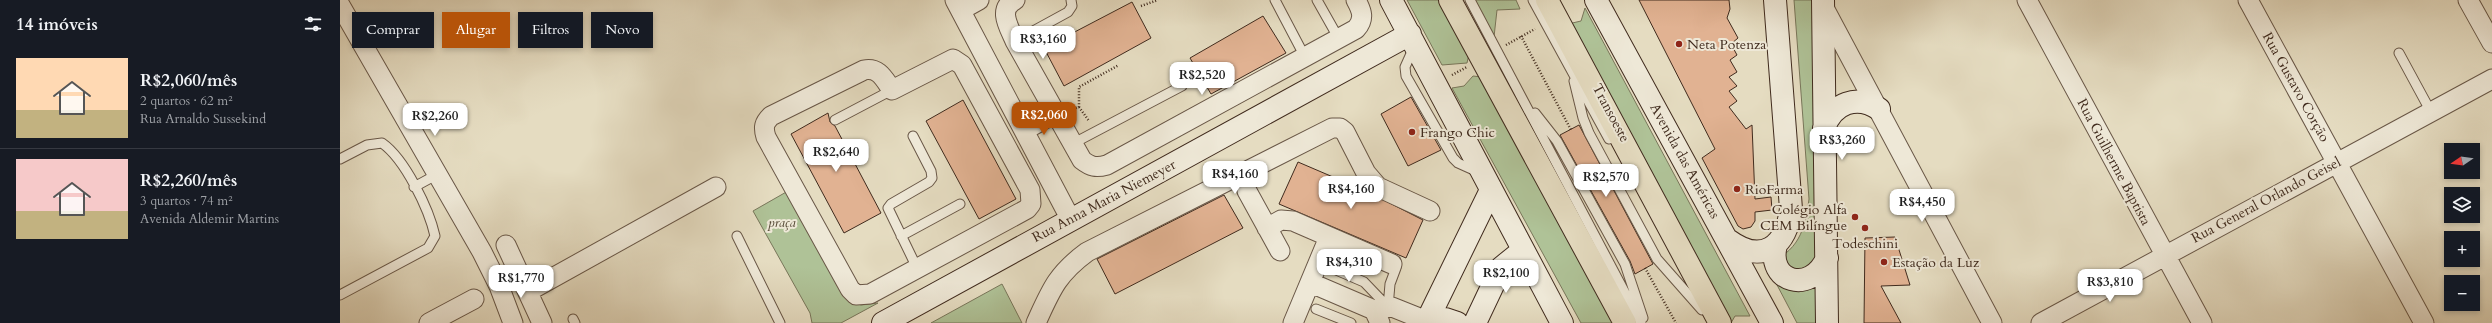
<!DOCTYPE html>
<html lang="pt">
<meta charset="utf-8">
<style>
body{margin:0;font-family:Cardo,serif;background:#20242c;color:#f1f3f6;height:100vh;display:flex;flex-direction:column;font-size:15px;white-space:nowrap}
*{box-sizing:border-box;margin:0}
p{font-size:13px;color:#9ea1a6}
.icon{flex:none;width:22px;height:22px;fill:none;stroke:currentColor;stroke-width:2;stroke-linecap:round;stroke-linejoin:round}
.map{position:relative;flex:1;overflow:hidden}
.sheet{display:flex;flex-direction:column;background:#171b24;width:340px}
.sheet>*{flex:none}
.guide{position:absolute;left:12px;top:12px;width:380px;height:36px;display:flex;gap:8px}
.needle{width:26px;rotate:257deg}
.buttons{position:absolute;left:2104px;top:143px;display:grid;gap:8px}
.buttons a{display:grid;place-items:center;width:36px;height:36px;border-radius:0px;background:#171b24;box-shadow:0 2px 6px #0003;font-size:20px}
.price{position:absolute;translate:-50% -34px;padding:0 9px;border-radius:8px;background:#fff;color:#222;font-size:13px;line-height:26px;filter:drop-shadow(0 1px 2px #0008)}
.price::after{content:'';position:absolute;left:50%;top:24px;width:12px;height:9px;margin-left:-6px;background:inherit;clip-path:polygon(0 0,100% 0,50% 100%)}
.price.on{background:#b45309;color:#fff}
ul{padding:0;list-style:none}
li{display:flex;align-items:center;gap:12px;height:100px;padding:0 16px}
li+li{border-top:1px solid #363941}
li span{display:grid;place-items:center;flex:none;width:112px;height:80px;border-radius:0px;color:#555}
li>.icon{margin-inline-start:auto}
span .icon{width:48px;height:48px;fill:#fffc;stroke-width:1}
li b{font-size:17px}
h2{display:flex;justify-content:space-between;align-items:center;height:48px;padding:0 16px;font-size:17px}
.chip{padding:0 14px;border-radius:0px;background:#171b24;box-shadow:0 2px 6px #0003;font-size:14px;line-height:36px}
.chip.on{background:#b45309;color:#fff}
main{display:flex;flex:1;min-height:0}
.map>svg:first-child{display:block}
.green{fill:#afc297;stroke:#78765a}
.building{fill:#e1b292;stroke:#402b1e}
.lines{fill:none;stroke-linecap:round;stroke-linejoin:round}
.lane-casing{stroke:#695747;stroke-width:11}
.street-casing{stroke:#695747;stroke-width:21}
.secondary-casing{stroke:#402b1e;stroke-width:24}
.highway-casing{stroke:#402b1e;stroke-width:24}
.path{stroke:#402b1e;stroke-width:2.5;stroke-dasharray:1 2;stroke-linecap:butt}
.lane{stroke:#eee8d7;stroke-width:9}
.street{stroke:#eee8d7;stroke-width:19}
.secondary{stroke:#eee8d7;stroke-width:22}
.highway{stroke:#e5dcc1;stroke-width:22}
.poi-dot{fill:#8f2418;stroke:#eee8d7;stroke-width:1.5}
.labels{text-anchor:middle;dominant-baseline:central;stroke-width:4;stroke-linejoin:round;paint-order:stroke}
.poi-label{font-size:14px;fill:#402b1e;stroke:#eee8d7;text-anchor:start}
.street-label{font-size:14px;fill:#402b1e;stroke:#eee8d7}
.park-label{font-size:14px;font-style:italic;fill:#564936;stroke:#eee8d7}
</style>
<main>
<section class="sheet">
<h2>14 imóveis<svg class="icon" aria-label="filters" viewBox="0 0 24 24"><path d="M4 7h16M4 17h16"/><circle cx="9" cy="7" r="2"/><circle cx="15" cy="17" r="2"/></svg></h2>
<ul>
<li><span style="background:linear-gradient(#ffd9b3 65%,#c2b280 0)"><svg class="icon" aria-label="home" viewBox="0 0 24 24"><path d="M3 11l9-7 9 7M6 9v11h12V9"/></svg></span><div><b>R$2,060/mês</b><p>2 quartos · 62 m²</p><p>Rua Arnaldo Sussekind</p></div></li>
<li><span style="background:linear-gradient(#f6c9c9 65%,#c2b280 0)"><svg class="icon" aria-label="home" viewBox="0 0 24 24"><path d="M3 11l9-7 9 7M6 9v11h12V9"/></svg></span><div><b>R$2,260/mês</b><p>3 quartos · 74 m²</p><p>Avenida Aldemir Martins</p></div></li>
</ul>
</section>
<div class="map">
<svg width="2152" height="323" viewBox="0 0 2152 323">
<rect width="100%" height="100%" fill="#e5dcc1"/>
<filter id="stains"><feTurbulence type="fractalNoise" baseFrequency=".005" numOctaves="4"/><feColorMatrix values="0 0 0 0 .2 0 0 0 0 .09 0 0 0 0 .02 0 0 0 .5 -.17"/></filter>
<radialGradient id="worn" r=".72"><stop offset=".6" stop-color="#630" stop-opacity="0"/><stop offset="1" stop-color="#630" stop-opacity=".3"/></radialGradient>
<!-- green -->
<path class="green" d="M1067 0H1101L1129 54 1127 63 1102 65Z
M1134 0H1176L1180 9 1157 10 1154 37Z
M1454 0H1474L1479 323H1457L1426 264C1458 252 1465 231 1469 199Z
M1245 8 1410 316H1395L1391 323 1228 24 1241 21Z
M1133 76 1142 77 1273 323H1241L1112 88 1124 86Z
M448 191 513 302 521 305 538 303 501 323H472L470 313 413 211Z
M662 284 682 323H591Z"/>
<!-- building -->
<path class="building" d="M1299 0H1389L1390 9 1387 18 1398 38 1391 44 1397 55 1390 60 1397 72 1389 77 1397 86 1389 91 1397 101 1389 107 1406 129 1412 125 1415 199 1431 197 1432 210 1415 212V221L1411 227 1403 229 1398 226 1362 158 1375 149Z
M792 2 811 38 724 86 704 48Z
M923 16 946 53 871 94 850 58Z
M1071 97 1101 150 1068 166 1041 114Z
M623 100 676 199 639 219 586 121Z
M488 113 490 122 495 126 541 213 504 233 451 134Z
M1239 125 1313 264 1295 274 1290 261 1220 135Z
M958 162 1028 192 1083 220 1066 258 939 204Z
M884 195 903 228 775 294 757 259Z
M1555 237 1570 285 1541 286 1561 323H1524L1525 238Z"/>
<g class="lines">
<!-- lane casing -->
<g class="lane-casing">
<path id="lane" d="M935 0 965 57
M977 0 999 39
M1130 0 1301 323
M1193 0 1269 139
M675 41 728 12 732 6 731 0
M1074 47 1065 67 1066 76 1113 158 1118 163 1138 172
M2059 53 2091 112
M1234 81 1243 118 1249 133 1317 259 1362 310
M1195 113 1217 141 1285 264 1303 318
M495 120 552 90
M573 136 591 171 592 178 589 182 551 204 548 208 577 268
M732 144 842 86
M0 159 27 145 42 143C65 159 89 209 95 236L88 248 0 295
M74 187 98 174
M397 236 440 323
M561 236 620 204
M994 269 1024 282 1048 307 1050 284 1056 268 1052 264
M976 309 1011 323
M233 319 235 323"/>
</g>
<!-- street casing -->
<g class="street-casing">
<path id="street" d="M615 0 731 220
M675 0C657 9 669 27 675 41L742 160C751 167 756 168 767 165L1016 29C1025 19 1022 11 1016 0
M1687 0 1862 323
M1908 0 2084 323
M2128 0 2152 43
M0 5 142 252 159 286 173 323
M1483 6 1652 323
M621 10 639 0
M613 59 622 65 690 190 691 204 687 209 530 294 516 295 510 289 426 137C423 127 424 123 431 116L524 70C539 67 544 79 552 90Z
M685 130 715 113
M907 191 940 251
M927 228 941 220 953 221 1052 264
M166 245 202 323
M971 283 1034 310
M189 291 376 187
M89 323 134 299
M696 323C711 290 717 274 747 252L992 128H1000L1005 132 1026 173 1038 187 1090 211
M953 323 989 237
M1040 323 1034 310 1052 307 1087 321
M1701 323 2152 79"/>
</g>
<!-- secondary casing -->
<g class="secondary-casing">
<path id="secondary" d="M1051 0 1222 323
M1256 0 1432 323
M1483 0 1487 323
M1484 128C1493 103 1517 94 1539 109
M1388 240C1422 265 1446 247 1451 209L1435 0
M1436 245C1426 282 1471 295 1487 258
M1087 321 1105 319 1117 323
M543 323 1070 34
M1086 323 1151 190
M1135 323 1161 268 1182 251"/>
</g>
<!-- highway casing -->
<g class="highway-casing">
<path id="highway" d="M1110 0 1285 323
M1207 0 1380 323"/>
</g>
<!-- path -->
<path class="path" d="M801 6 818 0
M1181 36 1231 130
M1166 45 1195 29
M842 74 850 67
M1112 75 1127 67
M739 107 749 121
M733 109 739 107V87L779 65
M1305 268 1336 323"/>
<!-- lane -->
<use href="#lane" class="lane"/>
<!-- street -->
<use href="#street" class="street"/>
<!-- secondary -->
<use href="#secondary" class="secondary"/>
<!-- highway -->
<use href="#highway" class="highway"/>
</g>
<!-- markers -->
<g class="poi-dot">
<circle cx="1339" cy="44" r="4"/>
<circle cx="1072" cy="132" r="4"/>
<circle cx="1397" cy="189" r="4"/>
<circle cx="1515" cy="217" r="4"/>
<circle cx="1525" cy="228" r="4"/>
<circle cx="1544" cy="262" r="4"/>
</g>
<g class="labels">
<!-- poi labels -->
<g class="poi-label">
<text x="1347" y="44">Neta Potenza</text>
<text x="1080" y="132">Frango Chic</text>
<text x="1405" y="189">RioFarma</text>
<text x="1507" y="209" text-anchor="end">Colégio Alfa<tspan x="1507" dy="16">CEM Bilíngue</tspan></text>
<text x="1525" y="243" text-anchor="middle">Todeschini</text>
<text x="1552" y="262">Estação da Luz</text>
</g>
<!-- street labels -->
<g class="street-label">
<text transform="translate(1956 87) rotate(61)">Rua Gustavo Corção</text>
<text transform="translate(1271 113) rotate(62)">Transoeste</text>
<text transform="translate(1345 161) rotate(61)">Avenida das Américas</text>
<text transform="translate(1774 162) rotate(62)">Rua Guilherme Baptista</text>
<text transform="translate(1926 200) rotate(-28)">Rua General Orlando Geisel</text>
<text transform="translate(764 201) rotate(-28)">Rua Anna Maria Niemeyer</text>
</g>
<!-- park labels -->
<g class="park-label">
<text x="442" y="222">praça</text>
</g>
</g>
<rect width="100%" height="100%" filter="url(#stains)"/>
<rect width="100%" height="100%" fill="url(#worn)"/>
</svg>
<div class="buttons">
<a><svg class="needle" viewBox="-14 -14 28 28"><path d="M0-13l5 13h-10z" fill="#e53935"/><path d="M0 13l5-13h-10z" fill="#9ea1a6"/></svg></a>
<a><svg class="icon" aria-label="layers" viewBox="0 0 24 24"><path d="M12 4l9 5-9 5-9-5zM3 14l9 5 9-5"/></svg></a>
<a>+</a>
<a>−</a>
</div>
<b class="price" style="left:703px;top:60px">R$3,160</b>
<b class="price" style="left:862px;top:96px">R$2,520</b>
<b class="price on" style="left:704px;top:136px">R$2,060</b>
<b class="price" style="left:95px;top:137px">R$2,260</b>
<b class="price" style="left:1502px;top:161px">R$3,260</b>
<b class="price" style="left:496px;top:173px">R$2,640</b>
<b class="price" style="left:895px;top:195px">R$4,160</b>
<b class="price" style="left:1266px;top:198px">R$2,570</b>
<b class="price" style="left:1011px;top:210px">R$4,160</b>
<b class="price" style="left:1582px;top:223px">R$4,450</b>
<b class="price" style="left:1009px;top:283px">R$4,310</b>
<b class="price" style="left:1166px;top:294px">R$2,100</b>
<b class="price" style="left:181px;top:299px">R$1,770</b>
<b class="price" style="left:1770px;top:303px">R$3,810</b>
<div class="guide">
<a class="chip">Comprar</a>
<a class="chip on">Alugar</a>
<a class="chip">Filtros</a>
<a class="chip">Novo</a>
</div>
</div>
</main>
